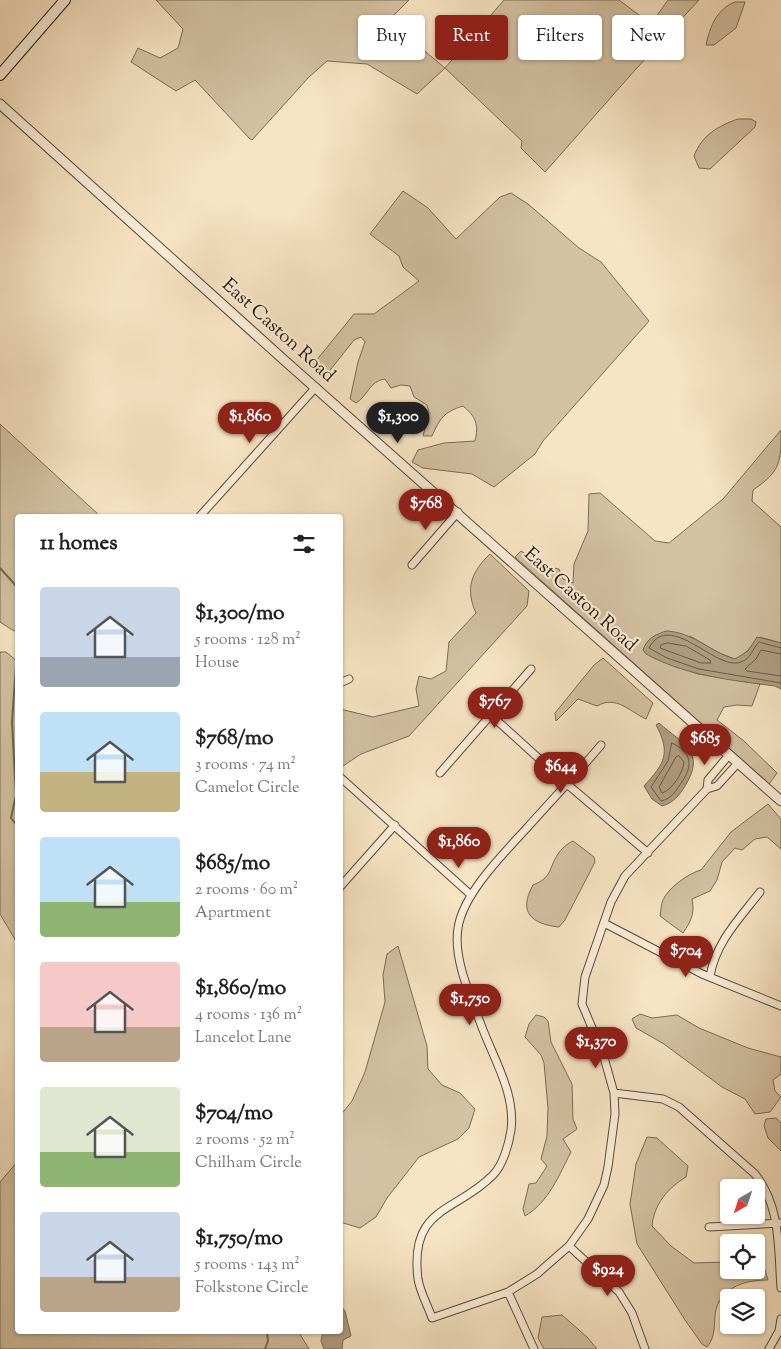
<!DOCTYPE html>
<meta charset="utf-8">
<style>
body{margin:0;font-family:"Sorts Mill Goudy",serif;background:#f2f2f2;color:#222;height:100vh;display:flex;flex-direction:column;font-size:19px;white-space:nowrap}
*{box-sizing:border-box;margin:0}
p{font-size:16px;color:#767676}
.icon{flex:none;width:28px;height:28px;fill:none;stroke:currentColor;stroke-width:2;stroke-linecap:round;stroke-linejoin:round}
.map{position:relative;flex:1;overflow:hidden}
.details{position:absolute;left:15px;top:514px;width:328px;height:820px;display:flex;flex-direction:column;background:#fff;border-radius:5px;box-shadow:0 1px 4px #0004}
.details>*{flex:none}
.guide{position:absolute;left:358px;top:15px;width:348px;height:45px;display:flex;gap:10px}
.needle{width:32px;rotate:219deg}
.buttons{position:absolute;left:720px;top:1179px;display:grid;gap:10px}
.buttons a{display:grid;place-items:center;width:45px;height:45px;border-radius:5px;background:#fff;box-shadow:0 1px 4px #0004;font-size:25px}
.price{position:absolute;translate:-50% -42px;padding:0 11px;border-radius:18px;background:#8f2418;color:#fff;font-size:16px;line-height:32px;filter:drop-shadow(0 1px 2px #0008)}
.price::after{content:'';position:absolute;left:50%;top:30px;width:15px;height:11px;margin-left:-8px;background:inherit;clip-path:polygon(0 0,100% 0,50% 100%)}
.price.selected{background:#222;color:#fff}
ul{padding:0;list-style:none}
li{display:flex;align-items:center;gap:15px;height:125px;padding:0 25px}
li span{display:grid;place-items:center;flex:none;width:140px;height:100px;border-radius:5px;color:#555}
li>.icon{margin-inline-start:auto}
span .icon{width:60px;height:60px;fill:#fffc;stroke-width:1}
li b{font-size:21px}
h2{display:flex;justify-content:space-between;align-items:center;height:60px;padding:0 25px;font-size:21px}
.tag{padding:0 18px;border-radius:5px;background:#fff;box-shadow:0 1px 4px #0004;font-size:18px;line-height:45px}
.tag.selected{background:#8f2418;color:#fff}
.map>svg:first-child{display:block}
.green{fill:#d3c1a3;stroke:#7c6c52}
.water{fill:#b09e82;stroke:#79684e}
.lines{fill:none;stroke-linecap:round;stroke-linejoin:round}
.shore{stroke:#6b5a42;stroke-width:1}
.stream{stroke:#79684e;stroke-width:2}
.minor-casing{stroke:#5a4a32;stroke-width:9}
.tertiary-casing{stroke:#5a4a32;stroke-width:11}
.secondary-casing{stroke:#261701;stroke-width:12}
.minor{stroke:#faedd9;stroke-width:7}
.tertiary{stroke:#faedd9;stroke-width:9}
.secondary{stroke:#faedd9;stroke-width:10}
.labels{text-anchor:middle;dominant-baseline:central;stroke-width:4.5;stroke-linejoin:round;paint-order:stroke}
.street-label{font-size:19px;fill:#261701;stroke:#faedd9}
</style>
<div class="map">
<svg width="781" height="1349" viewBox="0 0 781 1349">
<rect width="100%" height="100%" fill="#f7e4c4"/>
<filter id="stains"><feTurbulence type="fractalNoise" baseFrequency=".004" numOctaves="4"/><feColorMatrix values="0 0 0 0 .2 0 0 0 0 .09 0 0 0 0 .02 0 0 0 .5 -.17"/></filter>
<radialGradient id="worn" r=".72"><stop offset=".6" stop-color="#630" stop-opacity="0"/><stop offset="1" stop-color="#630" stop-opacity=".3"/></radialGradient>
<!-- green -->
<path class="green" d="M156 0H409L394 15 391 23 445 68 504 0H619L651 24 668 0H699C646 56 596 115 545 172L521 148 522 141 445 68 417 94 367 64 327 61 308 78 252 140 249 138 195 80 176 91 131 62 138 48 160 58 178 48 183 29Z
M735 2H745L736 28 714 45H706C710 26 717 9 735 2Z
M738 119H751L756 122 755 127 710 169 699 168 694 156C702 135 718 126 738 119Z
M403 191 428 208 456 239 500 197 511 193 528 204 579 248 601 262 649 321 543 441 535 454 494 487 472 474 423 468 412 462 418 450 444 443 475 441C479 424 476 417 463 406 444 412 440 418 432 436H423L429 413 427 405 414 397 410 386 401 385 391 388 385 379C369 381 368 396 356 403L350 399 358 362 365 342 361 337 354 340 327 374 322 377 311 367 354 314H374L419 281 403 267 399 256 370 234Z
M0 424 100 516H18V627L14 631 0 622Z
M781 430C781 462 781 471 753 490L752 501 781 527V643L760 637C751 644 746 656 735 659L719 653 690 636 652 657 698 674 760 684 752 706 737 705 724 707 717 720 744 741 777 773 769 784 515 557 521 551 545 566 559 569 563 579 573 583 574 564 588 531 589 494 600 493 655 541 669 543 723 499Z
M490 554 529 591 527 606 409 736 361 754 340 768V709L373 717 419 706 416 689 419 676 431 679 446 671 449 642 476 613C465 589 471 572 490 554Z
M0 652H6L17 661V943L0 914Z
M603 658 653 703 646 719C629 711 616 695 597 706L578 699 556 721 555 713 594 665Z
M768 804 781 819V849L767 837 755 839 742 850 735 848 722 862 717 880 710 891 692 899C695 914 691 921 683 933L660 916C661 911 661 904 663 900 668 888 689 873 701 870L731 832Z
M573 841 594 857 595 862 565 920 559 927C531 924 518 912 533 885 553 877 548 869 558 854 561 849 567 844 573 841Z
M398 946 427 1046 428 1069 442 1085 460 1093 475 1109 469 1128 458 1139 419 1157 387 1198 376 1217 360 1228 340 1222V1116L352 1101 365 1072 385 1002 383 975 387 954Z
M640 1014 652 1018 677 1015 699 1028 748 1048 781 1057V1074L773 1080 775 1091 781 1097 770 1112 755 1114 745 1099 722 1087 664 1044 636 1028 632 1019Z
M536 1015 544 1017 548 1021 551 1042 572 1084 573 1119 577 1129 563 1139 571 1152C559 1175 549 1202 525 1216L523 1209 529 1184 536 1183 547 1166 541 1159 547 1136 548 1108 544 1063 541 1055 525 1037 529 1024Z
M776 1118 781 1123V1151L768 1138 764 1126 766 1119Z
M647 1137 657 1138 688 1166 686 1177C668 1188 654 1204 652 1226L671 1246 694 1263 729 1262V1270H756V1263L763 1264 768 1280C750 1280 729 1284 719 1302 711 1315 719 1333 707 1347L702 1344 685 1320 637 1244 630 1204 636 1164Z
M17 1162 18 1331H298L309 1349H0V1182Z
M562 1315 587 1337 597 1349H544L538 1338 542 1317Z"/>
<!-- water -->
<path class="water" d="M666 631C693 632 710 652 735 659L748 651 757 637 781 643V689L775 686C731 680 686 676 646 654L643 650C647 638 655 635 666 631Z
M659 723C684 745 706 752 685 786 679 796 673 803 662 806L652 799 644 786C665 763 671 753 656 725Z
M341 1306 345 1311 351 1336 343 1340 342 1349H324L321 1341 323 1331H340Z"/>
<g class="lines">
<!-- shore -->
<path class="shore" d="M668 643 686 646 710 660 711 663H701L660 648 661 645Z
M781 648 759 642C752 649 751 659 741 662 716 672 670 609 649 648L667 658 699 669 781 683
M781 654 761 650 756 659 745 669 747 671 781 676
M672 743C692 753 693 765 682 782 676 790 672 799 661 801L651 787 668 761Z
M679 756 684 762C683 773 672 790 662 793L659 787 676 757Z"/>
<!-- stream -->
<path class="stream" d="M0 568 18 588
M16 666 12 722 16 795 11 818 18 827
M18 862 16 877 18 884
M265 1349 268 1341 267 1331"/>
<!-- minor casing -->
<g class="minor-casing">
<path id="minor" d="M200 516 316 387
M412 565 458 512
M340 683 349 679
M492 716 567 784 648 853
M601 745C577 774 551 801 526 829 503 854 463 894 458 928 453 958 470 995 480 1022 492 1056 516 1093 511 1130 509 1144 503 1165 493 1175 456 1213 409 1206 418 1279 420 1292 428 1306 432 1318L508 1292 537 1274 569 1246 588 1219 604 1185 608 1167 615 1114 614 1093 603 1054 582 1004 585 977 611 902 625 876 707 789 717 786 738 763
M440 773 531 669
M340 777 471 895
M707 789 708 780 729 755
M340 887 395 825
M604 923 702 974 781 1006
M710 976C716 942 739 919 760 892
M614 1093 663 1099 679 1107 755 1174C781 1207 778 1247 781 1288
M709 1227 781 1223
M569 1246 619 1292 632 1313 645 1349
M508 1292 534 1349
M769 1349 779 1331 781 1319"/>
</g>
<!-- tertiary casing -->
<g class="tertiary-casing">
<path id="tertiary" d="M0 104 284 360 781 801"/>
</g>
<!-- secondary casing -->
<g class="secondary-casing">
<path id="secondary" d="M0 75 65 0"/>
</g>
<!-- minor -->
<use href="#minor" class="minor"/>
<!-- tertiary -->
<use href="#tertiary" class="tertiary"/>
<!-- secondary -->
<use href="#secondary" class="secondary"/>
</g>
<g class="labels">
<!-- street labels -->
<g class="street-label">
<text transform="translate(278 331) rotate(42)">East Caston Road</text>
<text transform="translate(580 600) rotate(42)">East Caston Road</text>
</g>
</g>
<rect width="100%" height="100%" filter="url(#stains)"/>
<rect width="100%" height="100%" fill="url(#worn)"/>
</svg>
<div class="buttons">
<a><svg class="needle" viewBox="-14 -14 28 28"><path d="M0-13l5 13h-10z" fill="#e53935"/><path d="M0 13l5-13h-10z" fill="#767676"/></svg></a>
<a><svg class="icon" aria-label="locate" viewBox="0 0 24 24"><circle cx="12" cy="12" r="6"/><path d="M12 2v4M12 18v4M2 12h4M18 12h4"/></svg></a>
<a><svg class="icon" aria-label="layers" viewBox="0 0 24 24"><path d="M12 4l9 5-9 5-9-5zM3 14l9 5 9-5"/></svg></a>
</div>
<b class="price" style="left:250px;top:444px">$1,860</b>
<b class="price selected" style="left:398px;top:444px">$1,300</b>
<b class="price" style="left:426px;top:531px">$768</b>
<b class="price" style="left:495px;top:729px">$767</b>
<b class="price" style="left:705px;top:766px">$685</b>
<b class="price" style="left:561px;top:794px">$644</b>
<b class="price" style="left:459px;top:869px">$1,860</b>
<b class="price" style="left:686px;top:978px">$704</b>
<b class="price" style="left:470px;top:1026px">$1,750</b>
<b class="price" style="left:596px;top:1069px">$1,370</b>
<b class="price" style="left:608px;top:1297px">$924</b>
<div class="guide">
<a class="tag">Buy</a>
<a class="tag selected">Rent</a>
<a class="tag">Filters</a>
<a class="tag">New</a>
</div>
<section class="details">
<h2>11 homes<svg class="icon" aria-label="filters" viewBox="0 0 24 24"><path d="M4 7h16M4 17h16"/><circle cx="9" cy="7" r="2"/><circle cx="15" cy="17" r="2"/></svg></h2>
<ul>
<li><span style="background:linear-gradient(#c9d6e8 70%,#9aa5b1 0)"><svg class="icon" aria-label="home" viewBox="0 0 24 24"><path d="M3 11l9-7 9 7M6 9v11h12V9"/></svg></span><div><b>$1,300/mo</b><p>5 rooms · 128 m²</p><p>House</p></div></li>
<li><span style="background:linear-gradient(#bfe0f5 60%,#c2b280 0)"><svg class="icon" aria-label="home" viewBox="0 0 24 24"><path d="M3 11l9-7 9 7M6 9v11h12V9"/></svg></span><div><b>$768/mo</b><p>3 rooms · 74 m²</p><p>Camelot Circle</p></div></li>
<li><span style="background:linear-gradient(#bfe0f5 65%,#8fb573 0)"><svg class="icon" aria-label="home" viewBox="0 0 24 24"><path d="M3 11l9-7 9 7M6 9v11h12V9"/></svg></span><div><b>$685/mo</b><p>2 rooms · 60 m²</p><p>Apartment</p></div></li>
<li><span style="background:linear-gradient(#f6c9c9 65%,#b9a48a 0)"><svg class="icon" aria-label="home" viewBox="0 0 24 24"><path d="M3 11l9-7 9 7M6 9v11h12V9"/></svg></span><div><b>$1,860/mo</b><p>4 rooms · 136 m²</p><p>Lancelot Lane</p></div></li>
<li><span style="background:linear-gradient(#dfe7d0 65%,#8fb573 0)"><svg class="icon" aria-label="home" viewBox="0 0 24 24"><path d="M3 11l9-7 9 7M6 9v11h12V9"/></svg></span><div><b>$704/mo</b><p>2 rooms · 52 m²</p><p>Chilham Circle</p></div></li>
<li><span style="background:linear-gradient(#c9d6e8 65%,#b9a48a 0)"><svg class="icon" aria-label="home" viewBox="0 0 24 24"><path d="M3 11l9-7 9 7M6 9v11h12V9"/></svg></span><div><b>$1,750/mo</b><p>5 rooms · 143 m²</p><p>Folkstone Circle</p></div></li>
</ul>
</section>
</div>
